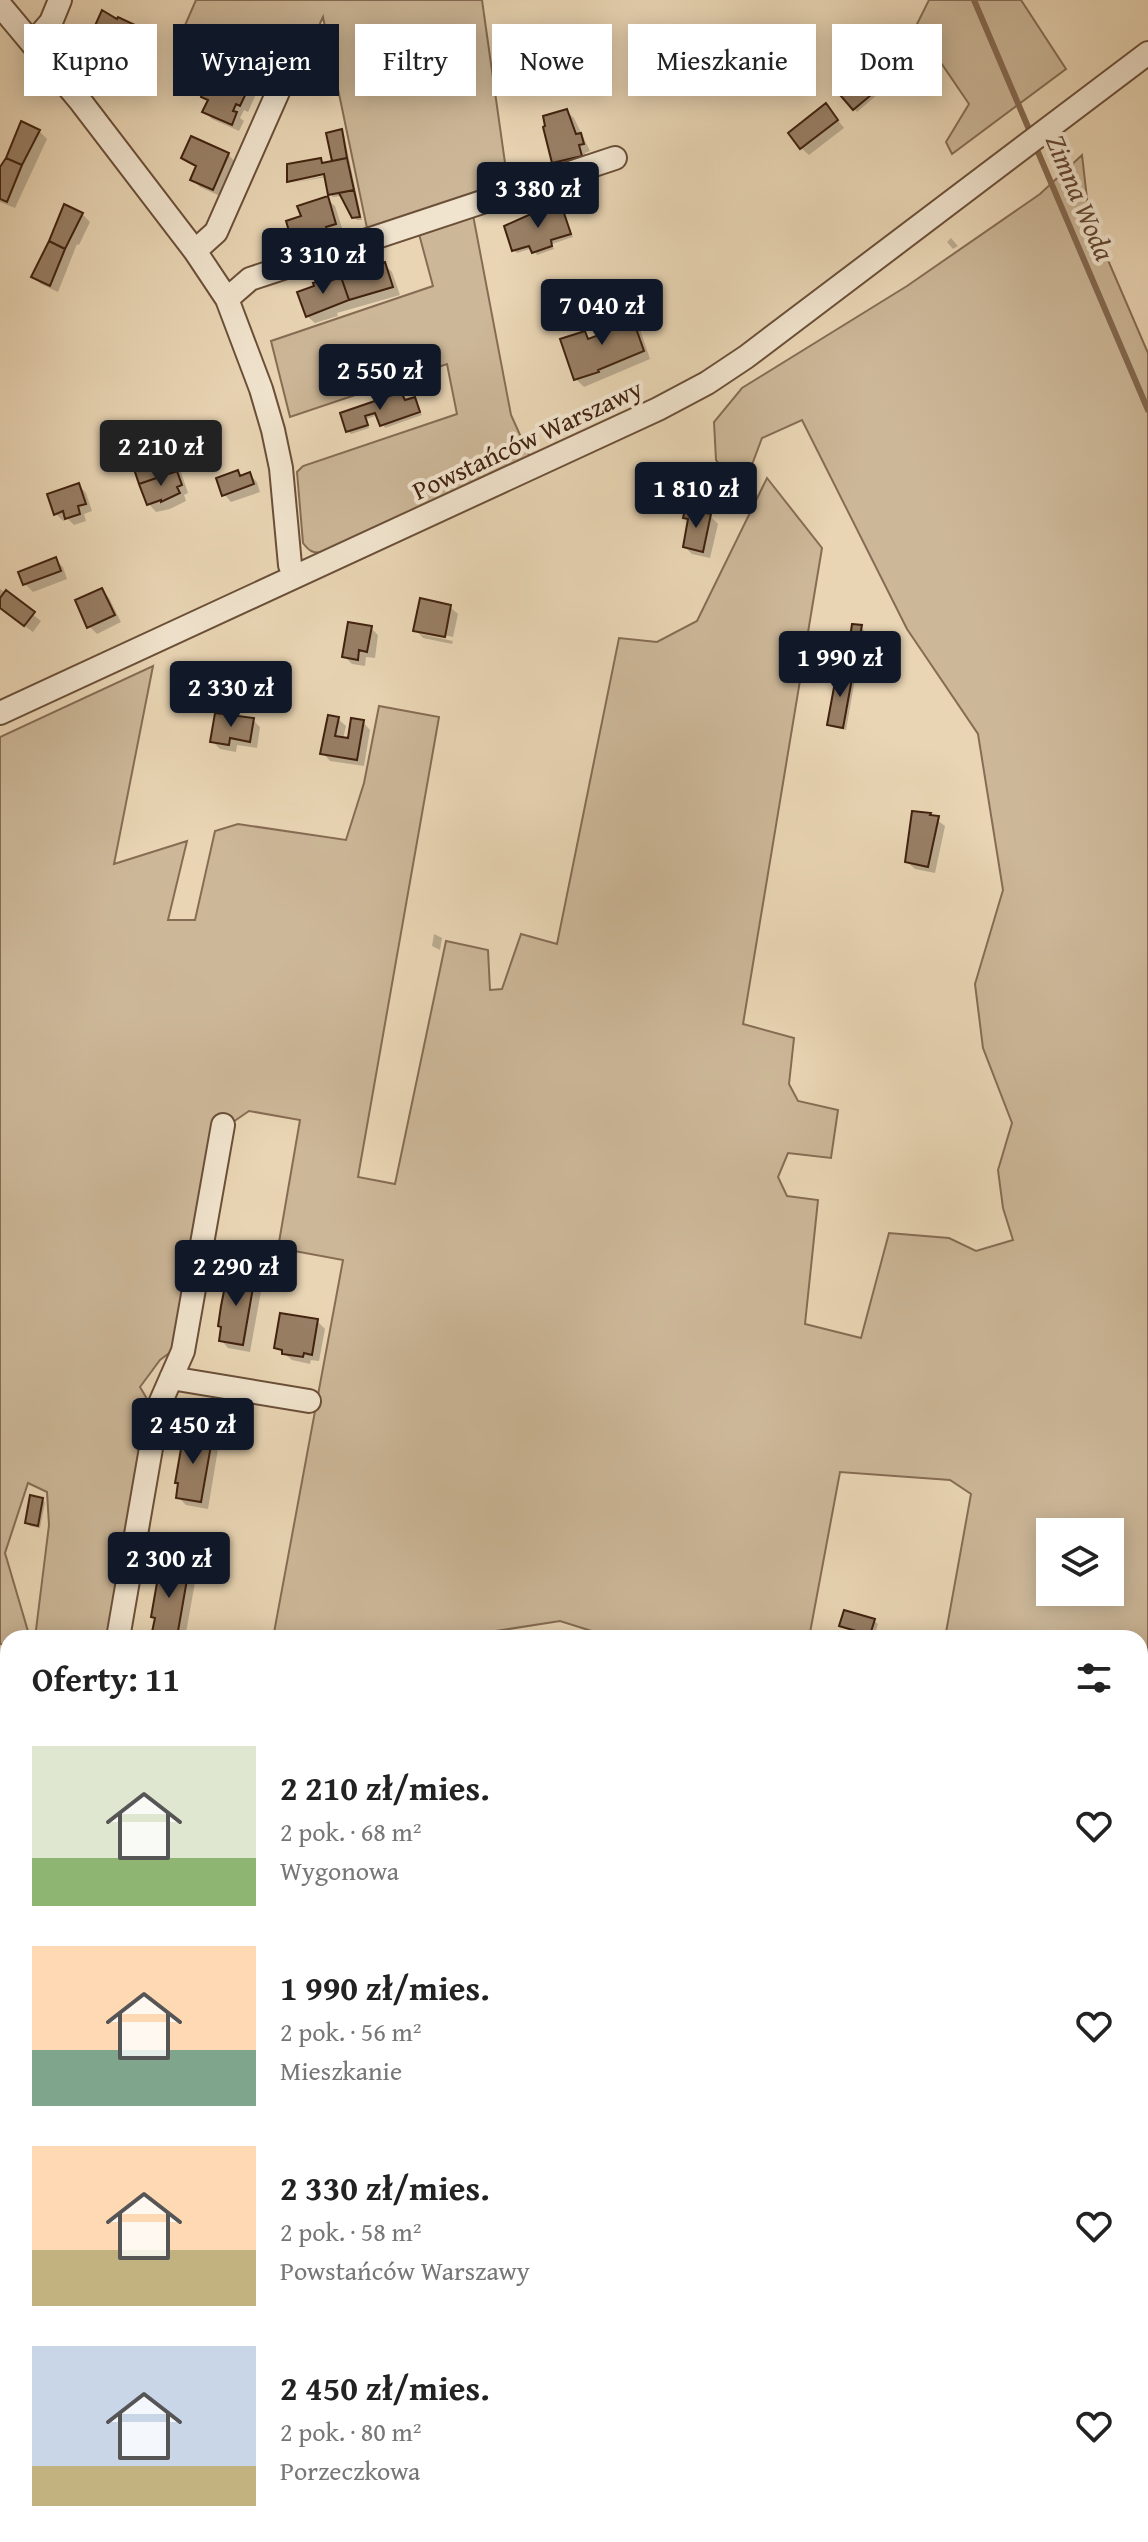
<!DOCTYPE html>
<html lang="pl">
<meta charset="utf-8">
<style>
body{margin:0;font-family:"Gentium Book Plus",serif;background:#f2f2f2;color:#222;height:100vh;display:flex;flex-direction:column;font-size:30px;white-space:nowrap}
*{box-sizing:border-box;margin:0}
p{font-size:26px;color:#767676}
.icon{flex:none;width:44px;height:44px;fill:none;stroke:currentColor;stroke-width:2;stroke-linecap:round;stroke-linejoin:round}
.map{position:relative;flex:1;overflow:hidden}
.sheet{position:absolute;left:0px;top:1630px;width:1148px;height:912px;display:flex;flex-direction:column;background:#fff;border-radius:24px 24px 0 0;box-shadow:0 4px 20px #0003}
.sheet>*{flex:none}
.banner{position:absolute;left:24px;top:24px;width:1100px;height:72px;display:flex;gap:16px}
.tools{position:absolute;left:1036px;top:1518px;display:grid;gap:16px}
.tools a{display:grid;place-items:center;width:88px;height:88px;border-radius:0px;background:#fff;box-shadow:0 4px 20px #0003;font-size:40px}
.price{position:absolute;translate:-50% -68px;padding:0 18px;border-radius:8px;background:#111827;color:#fff;font-size:26px;line-height:52px;filter:drop-shadow(0 2px 4px #0008)}
.price::after{content:'';position:absolute;left:50%;top:48px;width:24px;height:18px;margin-left:-12px;background:inherit;clip-path:polygon(0 0,100% 0,50% 100%)}
.price.current{background:#222;color:#fff}
ul{padding:0;list-style:none}
li{display:flex;align-items:center;gap:24px;height:200px;padding:0 32px}
li span{display:grid;place-items:center;flex:none;width:224px;height:160px;border-radius:0px;color:#555}
li>.icon{margin-inline-start:auto}
span .icon{width:96px;height:96px;fill:#fffc;stroke-width:1}
li b{font-size:34px}
h2{display:flex;justify-content:space-between;align-items:center;height:96px;padding:0 32px;font-size:34px}
.pill{padding:0 28px;border-radius:0px;background:#fff;box-shadow:0 4px 20px #0003;font-size:28px;line-height:72px}
.pill.current{background:#111827;color:#fff}
.map>svg:first-child{display:block}
.green{fill:#ccb798;stroke:#866c54;stroke-width:2;fill-rule:evenodd}
.shadow{fill:#0003}
.lines{fill:none;stroke-linecap:round;stroke-linejoin:round}
.stream{stroke:#846950;stroke-width:6}
.building{fill:#987f65;stroke:#41220f;stroke-width:2}
.minor-casing{stroke:#6b4f38;stroke-width:26}
.minor{stroke:#f1e4ce;stroke-width:22}
.labels{text-anchor:middle;dominant-baseline:central;stroke-width:8;stroke-linejoin:round;paint-order:stroke}
.street-label{font-size:26px;fill:#41220f;stroke:#f1e4ce}
.water-label{font-size:28px;font-style:italic;fill:#624530;stroke:#f1e4ce}
</style>
<div class="map">
<svg width="1148" height="2542" viewBox="0 0 1148 2542">
<rect width="100%" height="100%" fill="#e9d5b4"/>
<filter id="stains"><feTurbulence type="fractalNoise" baseFrequency=".0025" numOctaves="4"/><feColorMatrix values="0 0 0 0 .2 0 0 0 0 .09 0 0 0 0 .02 0 0 0 .5 -.17"/></filter>
<radialGradient id="worn" r=".72"><stop offset=".6" stop-color="#630" stop-opacity="0"/><stop offset="1" stop-color="#630" stop-opacity=".3"/></radialGradient>
<!-- green -->
<path class="green" d="M196 0H482L508 184 368 233 323 17 291 86 274 81 179 39Z
M929 0H1021L1066 69 952 154 946 142 969 104 937 57 920 56 913 32Z
M1082 155 1089 216 1148 353V2542H0V2326L8 2327V2534H1140V1638H945L971 1494 950 1480 840 1472 809 1638H614L560 1621 496 1631 491 1638H273L343 1260 278 1248 300 1120 249 1111 233 1122 176 1348 160 1360 140 1387 150 1404 110 1638H35L49 1525 47 1492 28 1483 5 1553 30 1638H8V1645L0 1644V737L153 666 114 864 187 841 168 920H195L215 831 238 824 346 840 364 783 379 706 439 717 358 1177 395 1184 446 941 488 950 490 990 502 989 521 934 557 944 619 638 657 642 697 621 767 478 822 548 743 1024 794 1038 789 1084 798 1101 838 1110 831 1158 788 1153 778 1177 787 1196 818 1200 805 1324 861 1338 889 1233 949 1238 976 1251 1013 1240 1003 1208 998 1170 1012 1123 983 1048 975 984 1003 890 978 734 907 629 802 420 762 438 741 494 716 460 714 422 742 388 907 286 1040 194ZM1050 1532H1110V1592H1050Z
M473 215 511 415 530 457 324 552C313 554 309 551 303 543L297 472 303 466 457 414 447 364 290 417 271 341 433 286 419 234Z
M0 1968 8 1970V2109L0 2108Z
M0 2197 8 2199V2298L0 2297Z"/>
<!-- shadow -->
<path class="shadow" d="M115 21 134 27 146 38 132 66 117 59 113 66 99 59 87 47Z
M585 67 593 85 573 91 570 88Z
M871 73 884 89 857 112 844 96Z
M248 86 256 94 248 112 244 110 240 118 244 121 239 131 212 119 205 112 209 103 203 97Z
M566 111 574 118 590 151 585 153 588 163 562 170 554 162Z
M833 114 844 128 809 155 801 148Z
M39 131 47 139 15 208 0 202V170Z
M341 132 344 135 362 220H357L354 217 342 196 333 197 330 194 326 177 291 183 334 174 333 170 289 181 291 166 320 160 323 165 334 162 328 134Z
M228 154 235 162 220 196 200 187 192 179 197 168 183 158Z
M327 199 335 206 343 231 333 234 335 243 330 244 323 237 301 244 293 237 303 217Z
M561 209 573 237 552 244 554 249 537 255 533 248 517 253 514 250 540 213 542 215Z
M82 214 90 222 79 245 77 244 58 292 41 284 33 277Z
M951 238 958 246 953 249 947 242Z
M385 265 392 272 400 295 337 313 338 316 315 323 307 316 369 270Z
M630 313 637 320 650 359 584 387 576 379 585 333 591 340 612 332Z
M401 394 406 402 414 399 422 415 385 428 378 415 367 419 369 428 351 434 348 431 342 414Z
M164 453 179 466 188 493 184 495 186 501 170 509 156 512 149 504Z
M238 472 243 477 249 474 257 482 260 492 231 502 224 494Z
M79 485 86 493 92 511 84 514 86 521 74 525 68 519 63 521 55 513Z
M710 516 718 524 710 558 692 554 685 547 690 522 685 518Z
M55 560 63 567 67 579 33 592 25 584 21 573Z
M0 589 41 621 33 632 0 608Z
M102 590 109 598 121 622 97 634 89 626Z
M450 607 458 614 453 637 421 630V634L453 641 452 644 423 638 416 630Z
M861 627 868 635 860 680 855 679 846 730 833 727 829 724 852 641Z
M371 628 378 635 375 658 366 657 365 666 352 664 344 656Z
M338 719 346 726 343 739 349 740 363 722 370 730 364 766 330 761 323 753Z
M253 720 260 727 257 748 237 745 236 752 220 749 212 741Z
M930 815 945 826 935 873 915 869 907 862Z
M434 934 442 938 440 950 432 946Z
M254 1278 262 1286 250 1352 228 1348 221 1340Z
M317 1321 325 1329 319 1361 311 1360 310 1364 292 1360 276 1347Z
M212 1435 219 1443 208 1509 186 1505 178 1497 187 1446Z
M42 1499 45 1503 40 1528 30 1526 27 1523Z
M188 1570 196 1577 185 1638H161L154 1632 156 1620 153 1616Z
M874 1621 878 1624 874 1637 845 1628 842 1625Z
M0 2148 8 2150V2189L0 2187Z"/>
<g class="lines">
<!-- stream -->
<path class="stream" d="M974 0 1031 134
M1035 145 1148 410
M1140 2114 1148 2101
M1140 2265 1148 2276
M1140 2461 1148 2472
M1057 2534 1062 2542
M1005 2542 1007 2534"/>
</g>
<!-- building -->
<path class="building" d="M102 10 117 19 118 17 135 25 120 56 105 48 101 56 85 48Z
M586 65 591 82 568 89 563 71Z
M213 69 250 85 240 106 236 104 233 111 237 112 232 125 202 112 208 100 201 97Z
M871 71 883 85 853 110 841 96Z
M826 103 838 120 800 149 788 133Z
M567 109 576 134 581 133 584 144 579 145 582 156 552 163 543 127 545 126 543 116Z
M21 121 40 130 22 165 6 158Z
M342 129 347 158 332 161 326 133Z
M191 136 229 153 213 190 190 180 196 166 181 158Z
M6 158 22 165 7 202 0 199V167Z
M321 158 322 163 347 158 354 190 328 195 324 174 287 182V164Z
M354 190 360 217 352 218 339 193Z
M328 196 336 224 326 227 329 235 320 238 318 230 291 238 286 221 301 216 297 206Z
M64 204 83 213 65 249 49 241Z
M562 207 571 234 551 240 552 246 532 253 529 246 512 251 504 226 540 210 541 214Z
M49 241 65 249 50 286 31 277Z
M385 262 393 287 349 300 341 277 359 271 358 268 367 265 368 268Z
M341 277 349 300 306 317 297 292 314 286 313 283 323 280 324 283Z
M630 311 644 351 598 370 599 372 574 380 560 339 585 331 588 339 610 331 606 319Z
M401 392 405 400 415 397 420 412 380 426 375 413 365 416 368 425 346 432 340 413Z
M165 451 167 458 172 456 177 471 139 484 132 463 145 458 144 456Z
M238 470 240 476 250 472 254 484 222 496 216 478Z
M177 471 182 485 177 487 180 493 161 502V500L147 505 139 484Z
M79 483 86 504 78 506 80 514 65 519 63 511 54 515 47 494Z
M685 509 711 514 703 552 683 547 688 519 683 518Z
M56 557 61 571 23 585 18 572Z
M102 588 115 615 87 628 75 600Z
M6 590 35 612 24 626 0 608V598Z
M420 598 451 605 445 637 413 631Z
M348 622 372 626 367 652 359 650 358 660 342 657Z
M852 624 862 625 853 673 837 671 843 637 850 638Z
M837 671 853 673 843 728 827 725Z
M215 713 254 718 250 742 230 738 229 745 210 742Z
M328 715 339 717 335 736 348 738 351 718 364 720 357 760 320 754Z
M912 811 931 813 930 815 939 816 928 867 905 862Z
M230 1272 255 1276 243 1345 219 1341 221 1327 218 1326 221 1306 225 1286H228Z
M280 1313 318 1319 312 1355 304 1353 303 1357 282 1354V1350L274 1348Z
M188 1429 213 1434 201 1502 176 1498 178 1483H175L182 1443H185Z
M30 1495 43 1498 38 1526 25 1523Z
M164 1563 189 1568 177 1637 152 1632 155 1618 151 1617 158 1577 162 1578Z
M844 1610 875 1619 870 1635 839 1626Z
M0 2146 8 2148V2184L0 2182Z"/>
<g class="lines">
<!-- minor casing -->
<g class="minor-casing">
<path id="minor" d="M0 5 81 102 195 251 227 299 261 389 273 430 281 468 290 565 294 577
M33 43 51 22 60 0
M195 251 216 232 281 85
M227 299 250 279 615 158
M0 713 658 409 707 383 746 357 1148 53
M171 1378 309 1401
M118 1638 158 1408 183 1351 223 1125
M0 1666 8 1667
M0 1738 8 1697
M0 1953 8 1954
M0 2117 8 2118
M0 2312 8 2313"/>
</g>
<!-- minor -->
<use href="#minor" class="minor"/>
</g>
<g class="labels">
<!-- street labels -->
<g class="street-label">
<text transform="translate(527 439) rotate(-25)">Powstańców Warszawy</text>
</g>
<!-- water labels -->
<g class="water-label">
<text transform="translate(1081 197) rotate(67)">Zimna Woda</text>
</g>
</g>
<rect width="100%" height="100%" filter="url(#stains)"/>
<rect width="100%" height="100%" fill="url(#worn)"/>
</svg>
<div class="tools">
<a><svg class="icon" aria-label="layers" viewBox="0 0 24 24"><path d="M12 4l9 5-9 5-9-5zM3 14l9 5 9-5"/></svg></a>
</div>
<b class="price" style="left:538px;top:230px">3 380 zł</b>
<b class="price" style="left:323px;top:296px">3 310 zł</b>
<b class="price" style="left:602px;top:347px">7 040 zł</b>
<b class="price" style="left:380px;top:412px">2 550 zł</b>
<b class="price current" style="left:161px;top:488px">2 210 zł</b>
<b class="price" style="left:696px;top:530px">1 810 zł</b>
<b class="price" style="left:840px;top:699px">1 990 zł</b>
<b class="price" style="left:231px;top:729px">2 330 zł</b>
<b class="price" style="left:236px;top:1308px">2 290 zł</b>
<b class="price" style="left:193px;top:1466px">2 450 zł</b>
<b class="price" style="left:169px;top:1600px">2 300 zł</b>
<div class="banner">
<a class="pill">Kupno</a>
<a class="pill current">Wynajem</a>
<a class="pill">Filtry</a>
<a class="pill">Nowe</a>
<a class="pill">Mieszkanie</a>
<a class="pill">Dom</a>
</div>
<section class="sheet">
<h2>Oferty: 11<svg class="icon" aria-label="filters" viewBox="0 0 24 24"><path d="M4 7h16M4 17h16"/><circle cx="9" cy="7" r="2"/><circle cx="15" cy="17" r="2"/></svg></h2>
<ul>
<li><span style="background:linear-gradient(#dfe7d0 70%,#8fb573 0)"><svg class="icon" aria-label="home" viewBox="0 0 24 24"><path d="M3 11l9-7 9 7M6 9v11h12V9"/></svg></span><div><b>2 210 zł/mies.</b><p>2 pok. · 68 m²</p><p>Wygonowa</p></div><svg class="icon" aria-label="heart" viewBox="0 0 24 24"><path d="M12 20l-8-8c-3-5 5-10 8-4 3-6 11-1 8 4z"/></svg></li>
<li><span style="background:linear-gradient(#ffd9b3 65%,#7fa58c 0)"><svg class="icon" aria-label="home" viewBox="0 0 24 24"><path d="M3 11l9-7 9 7M6 9v11h12V9"/></svg></span><div><b>1 990 zł/mies.</b><p>2 pok. · 56 m²</p><p>Mieszkanie</p></div><svg class="icon" aria-label="heart" viewBox="0 0 24 24"><path d="M12 20l-8-8c-3-5 5-10 8-4 3-6 11-1 8 4z"/></svg></li>
<li><span style="background:linear-gradient(#ffd9b3 65%,#c2b280 0)"><svg class="icon" aria-label="home" viewBox="0 0 24 24"><path d="M3 11l9-7 9 7M6 9v11h12V9"/></svg></span><div><b>2 330 zł/mies.</b><p>2 pok. · 58 m²</p><p>Powstańców Warszawy</p></div><svg class="icon" aria-label="heart" viewBox="0 0 24 24"><path d="M12 20l-8-8c-3-5 5-10 8-4 3-6 11-1 8 4z"/></svg></li>
<li><span style="background:linear-gradient(#c9d6e8 75%,#c2b280 0)"><svg class="icon" aria-label="home" viewBox="0 0 24 24"><path d="M3 11l9-7 9 7M6 9v11h12V9"/></svg></span><div><b>2 450 zł/mies.</b><p>2 pok. · 80 m²</p><p>Porzeczkowa</p></div><svg class="icon" aria-label="heart" viewBox="0 0 24 24"><path d="M12 20l-8-8c-3-5 5-10 8-4 3-6 11-1 8 4z"/></svg></li>
</ul>
</section>
</div>
